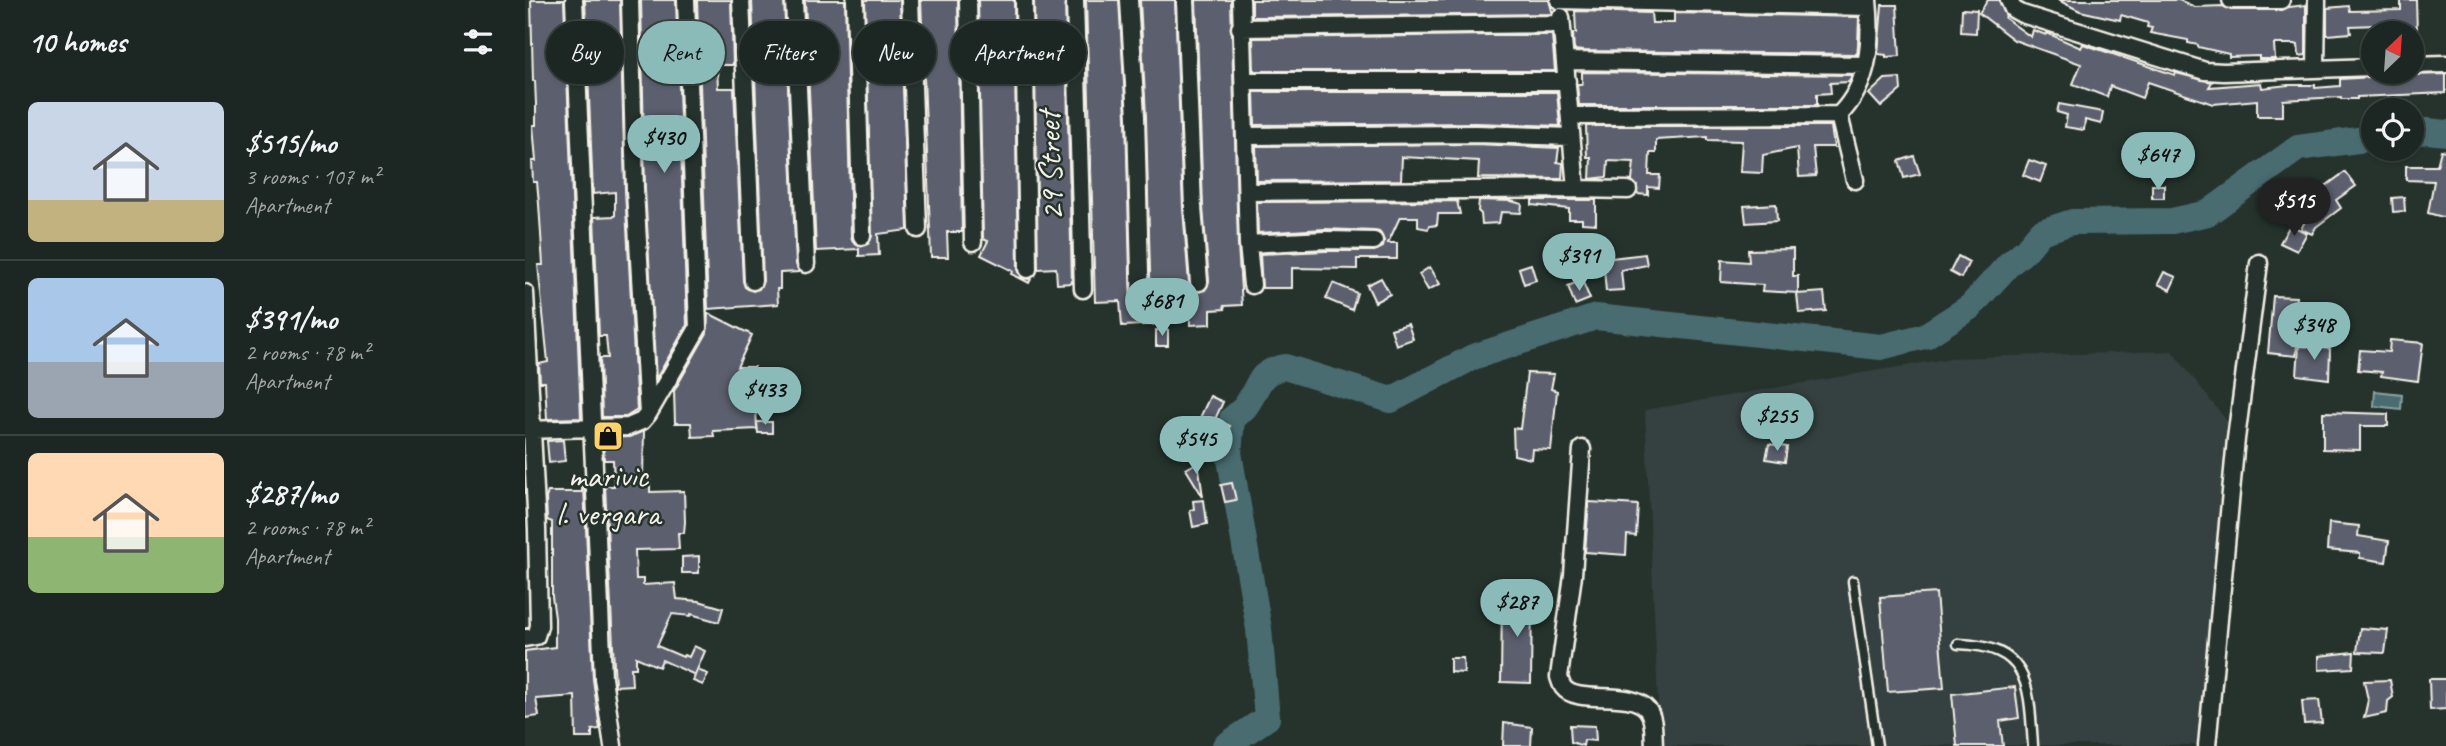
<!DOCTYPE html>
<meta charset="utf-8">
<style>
body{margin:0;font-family:Caveat,sans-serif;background:#29322f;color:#f1f3f6;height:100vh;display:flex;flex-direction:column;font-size:26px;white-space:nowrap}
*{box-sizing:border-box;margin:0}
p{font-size:23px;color:#a0a5a5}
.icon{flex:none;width:38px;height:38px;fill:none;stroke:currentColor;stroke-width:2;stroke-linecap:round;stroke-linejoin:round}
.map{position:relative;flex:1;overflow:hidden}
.details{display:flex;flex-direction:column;background:#1c2622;width:525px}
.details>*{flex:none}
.banner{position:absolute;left:21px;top:21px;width:665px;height:63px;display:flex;gap:14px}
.needle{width:46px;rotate:25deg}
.tools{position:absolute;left:1836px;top:21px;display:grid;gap:14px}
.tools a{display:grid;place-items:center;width:63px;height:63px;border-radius:50%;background:#1c2622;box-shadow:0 2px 5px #0004,0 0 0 2px #3a4340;font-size:35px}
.price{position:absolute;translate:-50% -60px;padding:0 16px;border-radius:24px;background:#8bbbb9;color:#111;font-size:23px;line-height:46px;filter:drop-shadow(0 2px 4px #0008)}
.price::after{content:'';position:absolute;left:50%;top:42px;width:21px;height:16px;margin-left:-10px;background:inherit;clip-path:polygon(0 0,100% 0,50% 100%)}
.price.on{background:#222;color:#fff}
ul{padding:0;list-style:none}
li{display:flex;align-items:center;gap:21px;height:175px;padding:0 28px}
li+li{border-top:2px solid #3a4340}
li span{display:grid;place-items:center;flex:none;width:196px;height:140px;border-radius:10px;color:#555}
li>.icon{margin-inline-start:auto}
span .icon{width:84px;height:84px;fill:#fffc;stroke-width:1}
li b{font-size:30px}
h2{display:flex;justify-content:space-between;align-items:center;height:84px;padding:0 28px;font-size:30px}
.pill{padding:0 24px;border-radius:32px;background:#1c2622;box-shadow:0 2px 5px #0004,0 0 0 2px #3a4340;font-size:24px;line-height:63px}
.pill.on{background:#8bbbb9;color:#111}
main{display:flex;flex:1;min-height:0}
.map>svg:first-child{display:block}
.built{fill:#364040}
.water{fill:#496c70;stroke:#8da1a0;stroke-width:2}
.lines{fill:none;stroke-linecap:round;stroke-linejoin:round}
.river{stroke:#496c70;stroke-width:26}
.building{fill:#5c606e;stroke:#f4f1e8;stroke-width:2}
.lane-casing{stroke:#f4f1e8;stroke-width:13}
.street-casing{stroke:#f4f1e8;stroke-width:21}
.lane{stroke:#26332d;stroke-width:8}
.street{stroke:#26332d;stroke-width:16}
.labels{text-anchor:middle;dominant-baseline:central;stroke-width:5;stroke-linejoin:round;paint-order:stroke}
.street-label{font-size:33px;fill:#f4f1e8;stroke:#26332d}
.poi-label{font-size:33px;fill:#f4f1e8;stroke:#26332d}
</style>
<main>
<section class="details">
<h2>10 homes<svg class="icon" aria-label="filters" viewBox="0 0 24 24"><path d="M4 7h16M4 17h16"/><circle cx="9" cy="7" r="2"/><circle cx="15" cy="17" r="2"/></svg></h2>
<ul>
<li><span style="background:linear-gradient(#c9d6e8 70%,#c2b280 0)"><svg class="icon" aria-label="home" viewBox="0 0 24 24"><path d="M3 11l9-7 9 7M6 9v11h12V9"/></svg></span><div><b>$515/mo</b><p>3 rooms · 107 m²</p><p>Apartment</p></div></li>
<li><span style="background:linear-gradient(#a9c7e8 60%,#9aa5b1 0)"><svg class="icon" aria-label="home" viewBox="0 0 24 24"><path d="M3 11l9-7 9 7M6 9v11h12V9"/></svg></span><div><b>$391/mo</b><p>2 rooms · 78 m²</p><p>Apartment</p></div></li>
<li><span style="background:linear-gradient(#ffd9b3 60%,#8fb573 0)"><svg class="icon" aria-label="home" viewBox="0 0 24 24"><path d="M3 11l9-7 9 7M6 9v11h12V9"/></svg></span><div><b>$287/mo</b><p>2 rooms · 78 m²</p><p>Apartment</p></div></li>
</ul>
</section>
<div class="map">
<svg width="1921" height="746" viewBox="0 0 1921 746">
<rect width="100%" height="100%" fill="#26332d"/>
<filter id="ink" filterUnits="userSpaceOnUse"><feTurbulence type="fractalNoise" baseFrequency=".0143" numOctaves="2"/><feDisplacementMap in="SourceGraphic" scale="14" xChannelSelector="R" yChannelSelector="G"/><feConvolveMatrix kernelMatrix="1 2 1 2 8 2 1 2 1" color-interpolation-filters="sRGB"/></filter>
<g filter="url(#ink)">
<!-- built -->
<path class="built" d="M1647 351 1709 430 1676 745 1135 746 1120 410 1426 358Z"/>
<!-- water -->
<path class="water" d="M1850 391 1877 394 1876 409 1849 406Z"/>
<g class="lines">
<!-- river -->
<path class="river" d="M1886 133 1902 131 1921 133
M700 746 742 718 734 629 704 453 707 419C711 415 717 411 720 407 735 387 731 372 760 367L866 400 948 357 1071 317 1356 347 1400 336 1445 307 1484 264 1501 250 1516 232 1547 222 1647 221 1683 213 1773 148 1848 138"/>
</g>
<!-- building -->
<path class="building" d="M6 0H39L56 418 22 419 20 382H15L14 364 23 362 13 265H18L14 204 12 182H8L7 161H11L8 125H11V104L10 81H8Z
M60 0H95L100 190 112 410 101 417H77L75 358H83L81 336H74L69 217 90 216V192L68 194Z
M116 0H151L162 325 131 379 120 190Z
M172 0H206L208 65H192L193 88H209L218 281 220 287 228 291 234 289 238 281 227 0H259L271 264 274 272 255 273V289H252L253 304 183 309Z
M280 0H320L326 236 328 242 337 246 343 244 347 236 340 0H375L383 230 353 234 354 255 334 256V249L291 251Z
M396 0H433L437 232H422L423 257H406Z
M453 0H489L493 269 497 278 506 279 504 283 487 274 488 271 456 255 463 241 458 239Z
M509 0H540L547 283 532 284 531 268 513 269Z
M561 0H594L601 117 606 312 607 318 616 322 622 321 626 312 621 117 615 0H650L658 209 664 283 666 288 674 292 680 290 684 281 678 207 671 0H706L713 245 717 305 699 306 700 309 686 310V324L665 325 664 301H639L640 324 597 326 595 301 570 302Z
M727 0H1024L1027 11 1026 14 727 17Z
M1463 0H1474L1481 16 1480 18 1506 37 1508 30 1521 35 1522 33 1556 48 1558 44 1650 75 1651 73 1687 82 1684 87 1736 83 1737 88 1763 85H1790V88L1815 86V79L1848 77 1857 72H1878L1886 75 1921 74V93L1832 97V99H1816V97L1758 100V116H1732V100L1688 104 1623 82 1617 98 1585 86 1582 97 1548 84 1556 64 1489 40 1454 13Z
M1533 0H1654L1670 7 1698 6 1706 10H1756L1764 7 1781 5V55L1774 56 1773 45 1770 44H1749L1750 59H1734V56L1704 57V54L1673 47V45L1663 43V40L1625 33 1627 28 1622 27 1623 23 1596 15 1595 20 1555 11Z
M1876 0H1891L1892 33H1851V25L1825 26 1826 33 1802 35V8L1824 6 1825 11 1876 10Z
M1357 5H1372L1375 56 1361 57V55L1353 54Z
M1437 9 1452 10 1451 33 1436 32Z
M1050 11 1126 13 1127 23H1149V13L1334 17 1333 45 1332 54 1058 51 1049 50 1048 33H1051Z
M965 35H1027L1030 71H729L728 38Z
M1057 72 1327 75 1324 82 1305 83 1306 93 1292 94V105H1054L1052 84H1057Z
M1375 78 1376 90 1356 107 1344 94 1360 79Z
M729 92H1032L1035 126 951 123 730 125Z
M1534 104 1578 112 1576 124 1560 120 1559 130 1540 127 1542 115 1532 112Z
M1061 126H1306L1309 147H1288L1291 176 1274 177 1272 148 1238 155 1237 173 1215 172 1217 141 1182 140V137L1131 140V153H1125L1124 175H1135L1134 188 1123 187V195L1112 194V186L1107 181 1109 162 1083 161 1082 177 1065 179 1066 157H1062Z
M951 144 1034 148 1032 162 1038 163 1037 179 953 178 954 161 877 157 876 180 732 181 731 146Z
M1916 150 1921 151V218L1903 213 1909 181 1881 180V166H1912Z
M1389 156 1395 174 1379 178 1374 161Z
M1504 160 1521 166 1515 182 1498 175Z
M1820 172 1831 186 1811 200 1816 208 1791 227 1787 234 1776 229 1788 205 1783 199Z
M1627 185H1639V198H1627Z
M1879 197 1880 211 1868 212 1867 198Z
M954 200 986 201 997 204 996 213 976 212 974 223 957 224 956 214 953 211Z
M1007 200H1071V224L1057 223V219H1044V209L1007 205Z
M932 201 935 214H913L912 225 905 226 903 229 893 227V217H875L863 243H872V259H832V269L767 268V288H737L735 254 800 251H849L858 247 859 241 855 232 849 231 800 229 733 233 732 202Z
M1251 204 1252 221 1221 223 1219 206Z
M1765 225 1782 233 1772 251 1755 243Z
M1268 249V276H1273V293L1237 291 1238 285 1196 282 1197 260 1224 262 1223 250Z
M1120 254 1122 265 1096 270 1098 290 1081 291 1078 259Z
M1433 256 1444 262 1436 278 1425 272Z
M1006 264 1011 280 999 284 994 268Z
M905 267 915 284 903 290 894 274Z
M1639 272 1651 277 1645 290 1633 284Z
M856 278 865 294 850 302 842 285Z
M1057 280 1065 299 1050 305 1043 286Z
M808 283 832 293 827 310 801 299Z
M1299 292 1301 311 1274 313 1272 294Z
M1748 296 1771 297 1768 345H1772L1771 356 1743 353Z
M183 313 227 335 212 367H229L232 429 188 431 189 436 167 437 166 423H150L149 391 182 333Z
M883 324 888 339 871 345 866 329Z
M631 330H643V346H631Z
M1865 340 1898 343 1893 381 1856 376 1857 372 1833 370 1835 350 1864 352Z
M1774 346 1805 349 1804 379 1772 375Z
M1002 373 1029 374 1026 389 1032 391 1026 450 1007 449 1006 459 989 455 988 428 995 429Z
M685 396 698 402 687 426 674 420Z
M1798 412 1863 414V426H1835V450L1798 449Z
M694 421 705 426 696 443 686 438Z
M232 422H247V433H233Z
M119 431 118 476H125V492L159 491 160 522 159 533H153L154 549 110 550 111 579H118V585L150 583 152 599 174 601 198 608 194 622 166 614V616L147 614 132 646 158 657 159 655 164 657 169 646 180 651 170 675 137 660 134 667 111 657V668H106L107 685 90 686 80 486H89L88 460H79L78 438 104 437Z
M38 440 40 461 24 463 22 441Z
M1244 444 1262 447 1260 462 1241 459Z
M673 462 678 497 661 469Z
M707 483 711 500 700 502 696 485Z
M57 486H59L68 679 75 729 67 730V738H51L50 696 11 699 14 716 0 718V651L30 647V618L27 597V522L22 520 21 498 23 492H57Z
M679 500 682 524 668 527 665 510 669 509 668 501Z
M1064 502 1113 505 1111 536 1102 535 1101 555 1060 552Z
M1804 523 1834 526 1833 536 1864 541 1861 562 1835 558V553L1802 550Z
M174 556V573H157V557Z
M1411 593 1419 688 1363 692 1355 597Z
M977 595H1007L1006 683 976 682Z
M1835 628 1863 630 1860 653 1832 652Z
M1829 652 1828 668 1794 670V656Z
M925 658H938L939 673 925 672Z
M172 670 183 674 178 685 168 681Z
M1904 679H1921V709L1905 710Z
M1865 680 1868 697 1863 701 1862 713 1839 718 1843 700 1839 681Z
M1490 687 1494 718 1475 721 1478 746H1432L1427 694Z
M1794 700 1797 723 1779 724 1777 701Z
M979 723 1007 727 1006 746H978Z
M1045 725 1070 726 1071 741 1059 740 1058 746 1046 742Z"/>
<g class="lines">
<!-- lane casing -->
<g class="lane-casing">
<path id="lane" d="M1328 581 1352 746
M1433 644C1505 646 1504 685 1508 746"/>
</g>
<!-- street casing -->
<g class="street-casing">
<path id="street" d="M49 0 78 678 88 746
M105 0 110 190 123 414
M216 0 228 281
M269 0 281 264
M330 0 337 236
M385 0 393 229
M443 0 448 242
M499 0 503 269
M550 0 558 289
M604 0 611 117 616 312
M660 0 668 208 674 282
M716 0 723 244 727 285
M1034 0 1343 7
M1484 0 1488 9 1497 14 1680 71 1699 72 1848 67
M1706 0H1756
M1036 17 1051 189 1103 190
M715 28 1036 24
M1040 61 1341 65
M1886 65 1921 64
M1791 69 1792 0
M720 81H1042
M1314 115 1330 180
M1045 116 1314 115C1345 84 1347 41 1343 0
M721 136 951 134 1045 137
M722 192 1051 189
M723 244 800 240 849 241
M0 293 12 529 14 626 11 636 0 638
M0 430 103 427 117 421 123 414 173 328 161 0
M1057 449 1048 575 1034 677C1035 680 1036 684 1038 687 1052 706 1105 688 1122 709 1130 718 1128 734 1129 746
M1682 746 1711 439 1734 263"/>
</g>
<!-- lane -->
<use href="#lane" class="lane"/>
<!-- street -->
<use href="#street" class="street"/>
</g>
</g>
<!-- icons -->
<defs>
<g id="shop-square" transform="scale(1.575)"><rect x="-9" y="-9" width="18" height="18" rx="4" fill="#ffd166" stroke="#26332d"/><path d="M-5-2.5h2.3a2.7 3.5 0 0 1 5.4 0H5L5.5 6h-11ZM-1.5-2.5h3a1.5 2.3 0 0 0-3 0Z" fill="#111"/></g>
</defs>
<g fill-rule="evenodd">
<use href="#shop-square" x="83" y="436"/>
</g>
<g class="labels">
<!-- street labels -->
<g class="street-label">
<text transform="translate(525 166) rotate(-92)">29 Street</text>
</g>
<!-- poi labels -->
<g class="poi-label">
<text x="83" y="476">marivic<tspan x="83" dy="38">l. vergara</tspan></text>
</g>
</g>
</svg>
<div class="tools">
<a><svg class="needle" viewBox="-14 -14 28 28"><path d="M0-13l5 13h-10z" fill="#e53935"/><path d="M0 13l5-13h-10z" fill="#a0a5a5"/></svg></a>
<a><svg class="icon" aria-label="locate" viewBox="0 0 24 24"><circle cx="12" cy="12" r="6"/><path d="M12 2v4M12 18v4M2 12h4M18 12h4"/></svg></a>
</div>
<b class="price" style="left:139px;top:175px">$430</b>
<b class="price" style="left:1633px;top:192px">$647</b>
<b class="price on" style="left:1769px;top:238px">$515</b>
<b class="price" style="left:1054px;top:293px">$391</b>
<b class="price" style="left:637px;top:338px">$681</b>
<b class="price" style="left:1789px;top:362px">$348</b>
<b class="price" style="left:240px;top:427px">$433</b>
<b class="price" style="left:1252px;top:453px">$255</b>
<b class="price" style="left:671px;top:476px">$545</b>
<b class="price" style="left:992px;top:639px">$287</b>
<div class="banner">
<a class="pill">Buy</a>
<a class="pill on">Rent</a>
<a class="pill">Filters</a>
<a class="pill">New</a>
<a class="pill">Apartment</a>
</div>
</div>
</main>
